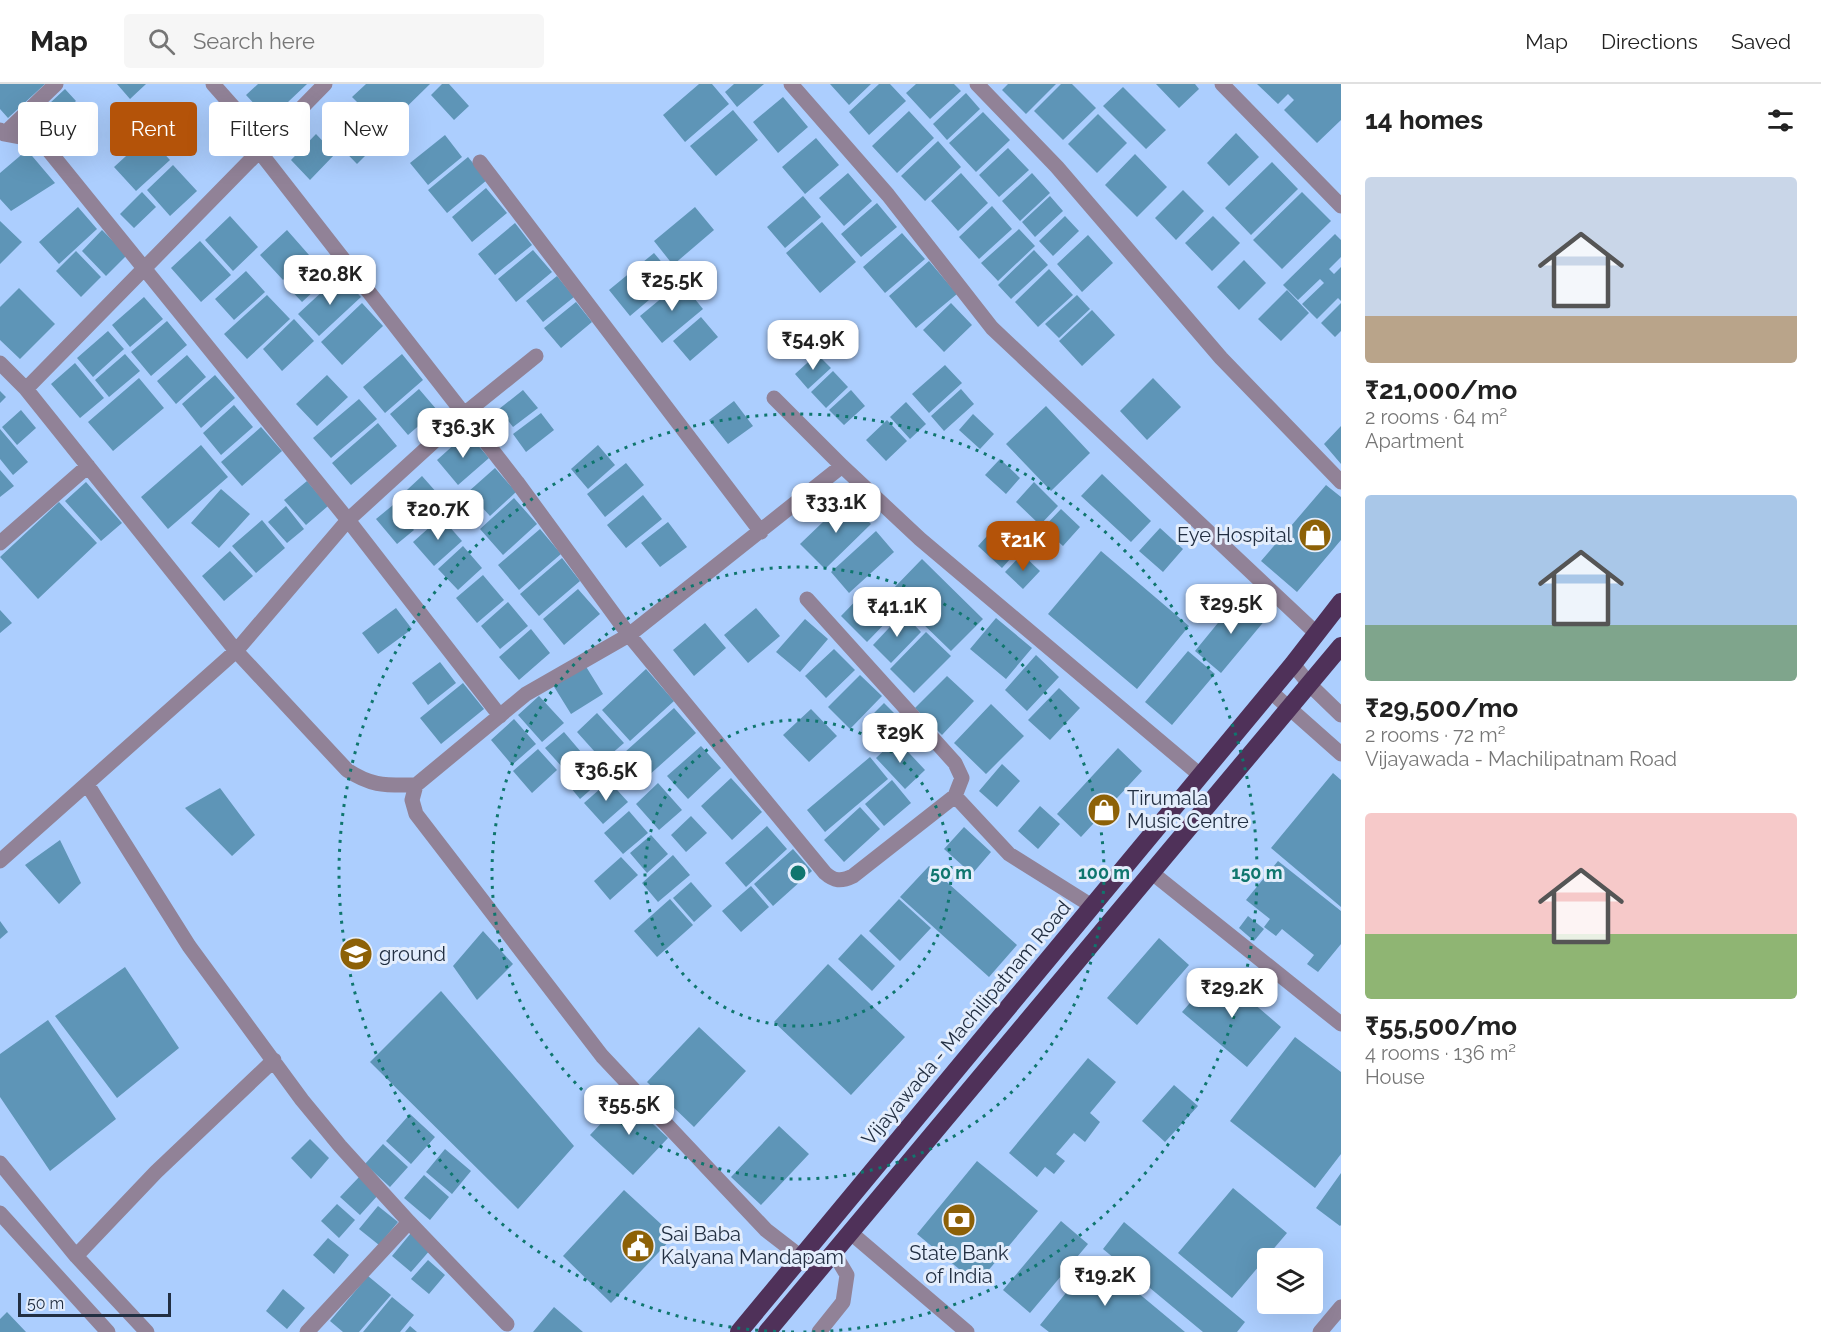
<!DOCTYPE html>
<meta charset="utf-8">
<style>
body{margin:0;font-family:Raleway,sans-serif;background:#f6f6f6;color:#222;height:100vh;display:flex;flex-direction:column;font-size:22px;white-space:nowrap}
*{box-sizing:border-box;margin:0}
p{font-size:20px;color:#767676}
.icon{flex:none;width:33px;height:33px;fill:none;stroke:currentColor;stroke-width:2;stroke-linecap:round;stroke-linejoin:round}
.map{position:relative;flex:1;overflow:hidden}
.details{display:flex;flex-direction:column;background:#fff;width:480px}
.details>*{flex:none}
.top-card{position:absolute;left:18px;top:18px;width:570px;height:54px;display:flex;gap:12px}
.fabs{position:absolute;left:1257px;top:1164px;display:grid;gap:12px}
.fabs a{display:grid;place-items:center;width:66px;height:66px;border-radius:6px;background:#fff;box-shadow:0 6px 24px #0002;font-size:30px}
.scale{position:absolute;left:18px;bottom:15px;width:153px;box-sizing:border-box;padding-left:6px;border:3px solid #222f42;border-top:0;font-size:16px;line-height:21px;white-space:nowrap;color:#222f42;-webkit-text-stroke:4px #e3edfc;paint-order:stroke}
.price{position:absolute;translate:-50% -51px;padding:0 14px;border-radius:12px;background:#fff;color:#222;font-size:20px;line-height:39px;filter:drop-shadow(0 2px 3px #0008)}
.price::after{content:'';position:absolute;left:50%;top:36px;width:18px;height:14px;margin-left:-9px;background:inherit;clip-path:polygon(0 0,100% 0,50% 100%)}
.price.active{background:#b45309;color:#fff}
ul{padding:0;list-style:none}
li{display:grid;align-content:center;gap:12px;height:318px;padding:0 24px}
li span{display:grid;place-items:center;height:186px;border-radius:6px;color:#555}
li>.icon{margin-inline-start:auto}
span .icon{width:108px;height:108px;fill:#fffc;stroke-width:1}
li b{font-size:26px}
h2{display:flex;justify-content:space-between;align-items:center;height:72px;padding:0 24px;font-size:26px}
.pill{padding:0 21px;border-radius:6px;background:#fff;box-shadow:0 6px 24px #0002;font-size:21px;line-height:54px}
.pill.active{background:#b45309;color:#fff}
header{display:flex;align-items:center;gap:36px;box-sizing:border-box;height:84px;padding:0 30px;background:#fff;border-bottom:2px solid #e0e0e0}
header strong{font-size:28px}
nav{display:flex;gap:33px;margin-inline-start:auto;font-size:21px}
.search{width:420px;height:54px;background:#f6f6f6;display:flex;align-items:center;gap:15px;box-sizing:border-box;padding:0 21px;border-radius:6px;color:#767676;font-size:22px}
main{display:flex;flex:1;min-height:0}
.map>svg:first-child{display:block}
.building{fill:#5e95b7}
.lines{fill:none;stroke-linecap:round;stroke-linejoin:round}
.minor{stroke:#918297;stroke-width:15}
.highway{stroke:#4f3159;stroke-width:18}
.ring{fill:none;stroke:#0f766e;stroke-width:3;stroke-dasharray:3 6}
.labels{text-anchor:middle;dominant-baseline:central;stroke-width:6;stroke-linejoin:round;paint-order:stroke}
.poi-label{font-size:20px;fill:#222f42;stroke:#e3edfc;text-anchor:start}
.street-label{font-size:20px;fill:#222f42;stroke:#e3edfc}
.centre{fill:#0f766e;stroke:#e3edfc;stroke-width:3}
.ring-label{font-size:18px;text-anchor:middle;font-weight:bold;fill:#0f766e;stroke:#e3edfc;stroke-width:6;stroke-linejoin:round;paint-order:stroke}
</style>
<header>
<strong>Map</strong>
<div class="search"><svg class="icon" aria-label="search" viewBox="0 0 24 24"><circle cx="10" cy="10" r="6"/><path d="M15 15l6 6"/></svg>Search here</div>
<nav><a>Map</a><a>Directions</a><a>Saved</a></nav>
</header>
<main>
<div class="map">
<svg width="1341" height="1248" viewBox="0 0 1341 1248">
<rect width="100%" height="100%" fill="#accefe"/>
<!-- building -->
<path class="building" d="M0 0H45L8 34 0 25Z
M117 0H146L130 15Z
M258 0H307L269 36 246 11Z
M366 0H430L384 45 352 13Z
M442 0H449L469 22 454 36 431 11Z
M699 0H712L729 20 685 58 663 31Z
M734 0H764L737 23 725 8Z
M830 0H871L849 21Z
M879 0H890L906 17 869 51 849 28Z
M916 0H954L961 7 930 35 906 9Z
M1008 0H1056L1026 30 1002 6Z
M1061 0H1072L1096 24 1063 56 1034 27Z
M1156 0H1195L1199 5 1179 24Z
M1257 0H1341V36L1317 59 1284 26 1294 16 1288 10 1278 20Z
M1123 3 1166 46 1146 65 1103 22Z
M65 5 76 17 46 45 35 33Z
M966 9 980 25 947 56 933 40Z
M783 13 808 43 778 69 753 38Z
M348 19 383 54 357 80 323 45Z
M733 26 758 56 716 92 690 62Z
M909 27 934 54 897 89 872 62Z
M983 28 1010 56 976 88 949 59Z
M1098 30 1127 59 1097 89 1068 60Z
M1236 49 1259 73 1229 102 1207 79Z
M316 50 335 70 310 96 291 76Z
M445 51 462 73 428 101 410 79Z
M148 52 170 76 136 107 114 83Z
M816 54 839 81 805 110 782 83Z
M938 57 961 83 925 117 901 92Z
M1008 64 1029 86 999 113 979 91Z
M27 66 55 99 11 127 0 115V89Z
M1135 70 1167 103 1137 133 1105 101Z
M468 73 487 96 447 129 428 106Z
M1272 78 1298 105 1251 151 1225 124Z
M173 81 197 107 170 132 147 106Z
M848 89 872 117 844 142 819 114Z
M961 89 988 119 958 147 931 117Z
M1032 89 1050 109 1020 137 1002 117Z
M486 104 507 129 472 158 452 133Z
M1183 106 1204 127 1176 156 1155 134Z
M142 108 156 123 134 144 120 130Z
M1302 108 1331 137 1282 185 1253 156Z
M803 112 821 133 785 164 767 143Z
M1050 112 1063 127 1035 153 1022 138Z
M877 119 897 143 861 173 841 150Z
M992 122 1012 145 979 175 959 153Z
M78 123 97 145 59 180 39 158Z
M695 123 714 146 673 181 654 157Z
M230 132 258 163 233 187 205 156Z
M1065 132 1079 147 1053 172 1039 157Z
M1213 132 1240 159 1212 187 1185 159Z
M0 137 22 158 0 180Z
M822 138 856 178 820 209 786 169Z
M515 139 532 161 495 191 478 170Z
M1019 145 1035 162 998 197 981 179Z
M102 146 127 171 106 192 82 167Z
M287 146 309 171 283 196 260 171Z
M902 149 925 175 885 209 863 183Z
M1335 150 1341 156V173L1329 185 1334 190 1341 183V217L1338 214 1317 235 1302 220 1324 199 1320 195 1298 216 1283 201Z
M1088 151 1113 179 1082 208 1057 180Z
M200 157 231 191 201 218 171 184Z
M533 166 552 188 516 218 498 195Z
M1034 166 1048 181 1011 215 998 201Z
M76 167 101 193 81 213 56 187Z
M654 169 675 194 630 232 609 206Z
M310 176 327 195 302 218 285 200Z
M1244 176 1266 199 1239 226 1217 203Z
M929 177 957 210 916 244 889 212Z
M1049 185 1073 211 1038 243 1015 218Z
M246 187 265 208 234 236 215 215Z
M340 191 361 213 319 252 298 230Z
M557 192 574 213 543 238 526 217Z
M681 198 703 225 662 259 640 232Z
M19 204 55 240 20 275 0 256V223Z
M1287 206 1309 229 1281 257 1258 235Z
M267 211 290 235 247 275 224 250Z
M1077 211 1090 225 1059 254 1045 240Z
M144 213 163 235 130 263 112 241Z
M576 218 592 238 561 264 544 244Z
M362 219 383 242 342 281 321 258Z
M951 219 972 241 944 268 923 246Z
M1341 219V247L1335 253 1321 239Z
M1092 226 1115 251 1082 282 1059 257Z
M701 233 718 253 690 277 673 257Z
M294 235 314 257 282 287 263 265Z
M167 237 187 261 151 292 131 268Z
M108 247 124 265 93 293 77 274Z
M125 270 140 287 109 313 95 296Z
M402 270 423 296 385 329 363 303Z
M817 270 831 284 808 305 795 290Z
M187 271 206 293 176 320 157 297Z
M75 279 104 314 80 334 51 300Z
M945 281 962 299 929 329 912 310Z
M833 287 848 303 826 324 811 308Z
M215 291 235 314 201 344 182 320Z
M327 291 348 313 317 342 296 320Z
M139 294 164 324 113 367 88 338Z
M1153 294 1181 323 1147 356 1120 327Z
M419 305 437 326 408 351 390 330Z
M961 305 974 320 944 347 931 332Z
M523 306 538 324 513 343 499 325Z
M851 306 865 322 844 341 829 326Z
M0 307 6 313 0 319Z
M359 315 377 335 331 374 313 354Z
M734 317 753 342 728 360 709 336Z
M906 318 926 340 910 355 890 333Z
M234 321 253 343 221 371 203 349Z
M1046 322 1090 369 1051 407 1006 360Z
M21 326 36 344 17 361 2 343Z
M541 329 554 346 526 368 513 350Z
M973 330 994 350 980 365 959 346Z
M887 336 907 357 886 377 866 356Z
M378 339 397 362 351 401 332 379Z
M1341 342V380L1324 360Z
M261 343 282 367 242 402 221 378Z
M0 345 28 378 13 391 0 375Z
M467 349 489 374 458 401 437 376Z
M201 361 228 393 168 445 141 413Z
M598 361 615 381 588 405 571 385Z
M1000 375 1020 394 1006 410 985 391Z
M626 379 644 401 605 433 587 410Z
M495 384 516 408 490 432 468 408Z
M0 386 14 402 0 413Z
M1102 390 1151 437 1131 458 1081 412Z
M422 392 445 418 416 444 394 418Z
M307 397 328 422 306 441 284 416Z
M86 398 122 439 101 457 65 417Z
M1034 398 1058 422 1040 441 1016 418Z
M1326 401 1341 413V456L1297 508 1261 477Z
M221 405 250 430 219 464 191 439Z
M643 411 662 435 626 464 607 441Z
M514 414 537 440 503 471 480 445Z
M847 415 871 440 825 485 800 460Z
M59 418 97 459 38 515 0 473Z
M393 421 414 446 397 460 376 435Z
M286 422 304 445 287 459 268 438Z
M1061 425 1080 443 1063 462 1043 444Z
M441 433 462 457 434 482 413 458Z
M262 436 285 464 256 489 232 462Z
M668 438 687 463 660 483 641 459Z
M997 441 1021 463 1002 484 978 462Z
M1160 444 1183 465 1163 488 1139 467Z
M540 445 561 470 519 506 498 481Z
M876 447 894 468 849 509 831 488Z
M463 462 482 484 458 506 438 485Z
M230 467 253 492 224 517 202 492Z
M1101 467 1189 542 1137 605 1048 530Z
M1022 470 1040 487 1023 505 1005 488Z
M562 474 580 497 539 532 520 510Z
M922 475 983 535 951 567 890 508Z
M483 491 504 516 477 539 456 514Z
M869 503 895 529 867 558 841 532Z
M578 505 600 530 564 561 543 535Z
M1240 512 1266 535 1221 589 1195 567Z
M508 518 528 542 500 565 481 542Z
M396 524 412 545 378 570 362 549Z
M756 524 780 552 748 579 724 551Z
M0 526 12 539 0 549Z
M903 529 921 548 891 579 873 561Z
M996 534 1032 564 1006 595 970 565Z
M805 535 828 555 800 588 776 568Z
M705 539 726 564 694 592 673 566Z
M531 545 550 569 519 596 499 573Z
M926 548 951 572 914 609 890 585Z
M834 565 855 586 826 614 805 592Z
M1188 567 1215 590 1172 641 1145 618Z
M1036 571 1059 593 1027 627 1005 606Z
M440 578 456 599 428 621 412 599Z
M585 581 603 610 571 630 553 601Z
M646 585 674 617 630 657 602 626Z
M860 591 882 612 850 645 828 623Z
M947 592 974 617 942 651 915 624Z
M463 599 484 625 441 660 420 634Z
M1059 604 1080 624 1050 656 1028 636Z
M539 612 564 639 542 658 518 631Z
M884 619 900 635 885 650 869 634Z
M991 620 1024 652 986 690 954 659Z
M674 624 696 649 638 701 615 677Z
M811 625 837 652 809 678 783 651Z
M597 629 624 659 603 677 577 648Z
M514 635 536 660 512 681 491 656Z
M564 648 581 668 563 684 545 664Z
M896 655 925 686 905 705 876 674Z
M701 662 721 684 688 715 667 692Z
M1118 664 1142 687 1081 753 1057 730Z
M538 665 557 686 532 709 513 687Z
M586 671 605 693 580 715 561 692Z
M870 673 888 695 825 748 807 726Z
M1002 680 1020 697 997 723 979 707Z
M1333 689 1341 696V823L1271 764Z
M731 694 762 728 732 756 701 722Z
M892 696 911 719 884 742 865 720Z
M609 697 628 718 603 740 584 719Z
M658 699 682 726 659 746 636 720Z
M220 704 255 751 232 772 185 724Z
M1040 722 1060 740 1038 765 1018 747Z
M860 723 880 745 844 778 824 756Z
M629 727 648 749 623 770 604 749Z
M691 732 707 749 686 768 671 751Z
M767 742 787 765 746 803 725 779Z
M964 743 991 768 972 790 944 765Z
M651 751 668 770 647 789 630 769Z
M60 756 81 799 59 820 25 781Z
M793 765 812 787 773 822 754 800Z
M673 771 690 791 658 818 642 799Z
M621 773 638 791 610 816 594 797Z
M1278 777 1341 827V860L1318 888 1307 880 1314 871 1282 845 1276 852 1264 843 1270 835 1246 816Z
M929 782 1017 861 989 893 900 813Z
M691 798 712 822 694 838 673 814Z
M751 802 769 823 741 848 722 827Z
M670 815 693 841 657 873 634 847Z
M899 815 931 844 900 877 869 847Z
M1248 832 1264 845 1254 857 1239 844Z
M0 837 8 848 0 855Z
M483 847 513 880 477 916 453 882Z
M861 850 895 882 872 907 838 875Z
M1159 854 1189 881 1137 941 1107 914Z
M828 880 905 953 851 1011 774 938Z
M125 883 179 964 117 1014 55 932Z
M1217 888 1281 943 1247 983 1182 928Z
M441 907 574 1062 518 1125 370 978Z
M48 936 116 1035 50 1087 0 1013V970Z
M699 943 746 987 694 1043 647 998Z
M1295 953 1341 988V1070L1315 1104 1230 1037Z
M1088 974 1116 998 1090 1029 1100 1038 1085 1058 1074 1049 1056 1070 1065 1077 1054 1090 1045 1083 1037 1093 1009 1069Z
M1174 1001 1198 1022 1165 1058 1142 1037Z
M625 1014 668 1054 633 1091 590 1051Z
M410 1030 435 1053 411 1080 386 1057Z
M779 1042 809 1070 761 1121 731 1093Z
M310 1055 329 1074 311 1095 291 1074Z
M383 1060 408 1083 390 1103 365 1080Z
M445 1065 471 1087 452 1110 426 1088Z
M977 1077 1038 1127 977 1200 917 1150Z
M1341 1089V1141L1340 1142 1316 1124Z
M424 1091 449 1113 430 1136 404 1114Z
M360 1092 379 1110 360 1131 340 1113Z
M1233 1104 1287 1149 1232 1214 1178 1169Z
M624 1106 674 1152 611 1219 563 1172Z
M337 1120 355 1136 339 1154 321 1137Z
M378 1122 398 1138 379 1161 359 1145Z
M1061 1137 1088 1160 1030 1229 1003 1206Z
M1124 1138 1245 1238 1237 1248H1203L1103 1165Z
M411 1149 431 1165 411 1188 392 1172Z
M328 1154 349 1171 334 1190 313 1171Z
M1095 1173 1185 1248H1049L1040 1241Z
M428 1176 445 1191 429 1210 411 1195Z
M368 1192 391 1211 359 1248H343L330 1237Z
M283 1205 305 1224 287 1245 266 1227Z
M392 1213 414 1231 400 1248H363Z
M554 1223 583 1248H533Z
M7 1228 26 1248H0V1235Z
M410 1242 417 1248H405Z"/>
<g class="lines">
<!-- minor -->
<path class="minor" d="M213 0 266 60
M791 0 888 111 992 244 1316 549
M977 0 1057 83 1221 274 1341 398
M1222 0 1341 122
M0 46 4 50 41 57 348 436 500 632
M4 50 56 0
M259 67 517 398 629 551 825 789C834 797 841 798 853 792L955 712 962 694 955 679 807 515
M480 78 761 448
M0 279 26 305 325 0
M26 305 236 567 347 686C373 703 386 701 416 701
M774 314 842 382 920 455 1200 691
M0 459 88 382
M1293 580 1310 601 1341 631
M1270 607 1341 670
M87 700 189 862 302 1016 340 1062 409 1138 507 1240
M955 712 1009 770 1092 822
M0 777 236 567 348 436 464 330 536 272
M1151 788 1341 940
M0 1079 76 1172 147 1248
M0 1129 108 1248
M851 1149 967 1248
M76 1172 156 1088 274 976
M801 1173 766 1146 602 972 416 730 412 716 416 701 526 610 629 551 842 382
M307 1248 409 1138
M819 1248 843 1218 847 1191 834 1169
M1320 1248 1341 1223"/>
<!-- highway -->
<path class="highway" d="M739 1248 1293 580 1341 518
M767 1248 1341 562"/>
</g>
<!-- distance rings -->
<g class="ring">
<circle cx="798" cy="789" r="153"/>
<circle cx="798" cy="789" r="306"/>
<path d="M794 1248A459 459 0 1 1 802 1248"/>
</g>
<!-- icons -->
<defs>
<g id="shop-disc" transform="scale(1.725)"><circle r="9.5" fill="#8d6107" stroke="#e3edfc"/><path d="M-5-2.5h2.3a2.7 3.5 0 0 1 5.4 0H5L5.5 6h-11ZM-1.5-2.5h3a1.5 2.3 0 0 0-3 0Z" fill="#fff"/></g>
<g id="school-disc" transform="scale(1.725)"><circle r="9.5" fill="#8d6107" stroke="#e3edfc"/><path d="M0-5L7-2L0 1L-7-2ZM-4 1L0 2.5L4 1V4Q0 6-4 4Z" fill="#fff"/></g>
<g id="bank-disc" transform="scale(1.725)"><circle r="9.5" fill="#8d6107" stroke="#e3edfc"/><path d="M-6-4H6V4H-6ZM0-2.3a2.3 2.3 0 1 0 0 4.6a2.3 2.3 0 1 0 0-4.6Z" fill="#fff"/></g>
<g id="civic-disc" transform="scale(1.725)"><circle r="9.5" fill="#8d6107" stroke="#e3edfc"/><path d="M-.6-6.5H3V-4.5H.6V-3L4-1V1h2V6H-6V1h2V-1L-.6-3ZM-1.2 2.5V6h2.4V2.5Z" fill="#fff"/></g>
</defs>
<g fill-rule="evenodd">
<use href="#shop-disc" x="1315" y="451"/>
<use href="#shop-disc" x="1104" y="726"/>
<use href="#school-disc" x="356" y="870"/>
<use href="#bank-disc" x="959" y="1136"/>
<use href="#civic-disc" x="638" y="1162"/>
</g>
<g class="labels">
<!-- poi labels -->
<g class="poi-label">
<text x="1292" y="451" text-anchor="end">Eye Hospital</text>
<text x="1127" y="714">Tirumala<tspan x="1127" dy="23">Music Centre</tspan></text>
<text x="379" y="870">ground</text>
<text x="661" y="1150">Sai Baba<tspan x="661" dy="23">Kalyana Mandapam</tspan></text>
<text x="959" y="1169" text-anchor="middle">State Bank<tspan x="959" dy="23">of India</tspan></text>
</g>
<!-- street labels -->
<g class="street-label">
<text transform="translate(966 939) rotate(-50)">Vijayawada - Machilipatnam Road</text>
</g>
</g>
<circle cx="798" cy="789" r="9" class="centre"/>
<g class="ring-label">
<text x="951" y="795">50 m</text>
<text x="1104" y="795">100 m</text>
<text x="1257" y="795">150 m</text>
</g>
</svg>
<div class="fabs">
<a><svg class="icon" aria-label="layers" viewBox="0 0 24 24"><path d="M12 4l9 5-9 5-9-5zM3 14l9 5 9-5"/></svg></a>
</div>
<div class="scale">50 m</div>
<b class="price" style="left:330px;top:222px">₹20.8K</b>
<b class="price" style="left:672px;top:228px">₹25.5K</b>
<b class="price" style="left:813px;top:287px">₹54.9K</b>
<b class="price" style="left:463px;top:375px">₹36.3K</b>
<b class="price" style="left:836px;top:450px">₹33.1K</b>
<b class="price" style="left:438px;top:457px">₹20.7K</b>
<b class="price active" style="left:1023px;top:488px">₹21K</b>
<b class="price" style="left:1231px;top:551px">₹29.5K</b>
<b class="price" style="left:897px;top:554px">₹41.1K</b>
<b class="price" style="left:900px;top:680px">₹29K</b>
<b class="price" style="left:606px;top:718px">₹36.5K</b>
<b class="price" style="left:1232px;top:935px">₹29.2K</b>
<b class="price" style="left:629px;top:1052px">₹55.5K</b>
<b class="price" style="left:1105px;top:1223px">₹19.2K</b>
<div class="top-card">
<a class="pill">Buy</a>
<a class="pill active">Rent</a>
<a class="pill">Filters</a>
<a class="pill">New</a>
</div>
</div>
<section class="details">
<h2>14 homes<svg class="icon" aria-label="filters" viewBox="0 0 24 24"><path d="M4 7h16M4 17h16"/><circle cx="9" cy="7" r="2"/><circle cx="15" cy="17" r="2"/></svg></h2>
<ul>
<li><span style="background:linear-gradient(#c9d6e8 75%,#b9a48a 0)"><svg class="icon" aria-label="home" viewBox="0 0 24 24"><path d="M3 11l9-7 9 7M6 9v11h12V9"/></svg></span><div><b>₹21,000/mo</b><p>2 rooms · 64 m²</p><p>Apartment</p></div></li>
<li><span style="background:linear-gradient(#a9c7e8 70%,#7fa58c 0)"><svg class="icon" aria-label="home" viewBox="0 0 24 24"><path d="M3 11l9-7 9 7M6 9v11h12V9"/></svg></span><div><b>₹29,500/mo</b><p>2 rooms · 72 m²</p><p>Vijayawada - Machilipatnam Road</p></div></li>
<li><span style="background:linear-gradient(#f6c9c9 65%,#8fb573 0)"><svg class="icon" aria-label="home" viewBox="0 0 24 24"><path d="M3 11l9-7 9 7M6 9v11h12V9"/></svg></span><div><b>₹55,500/mo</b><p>4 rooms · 136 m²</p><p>House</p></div></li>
</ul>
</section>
</main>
